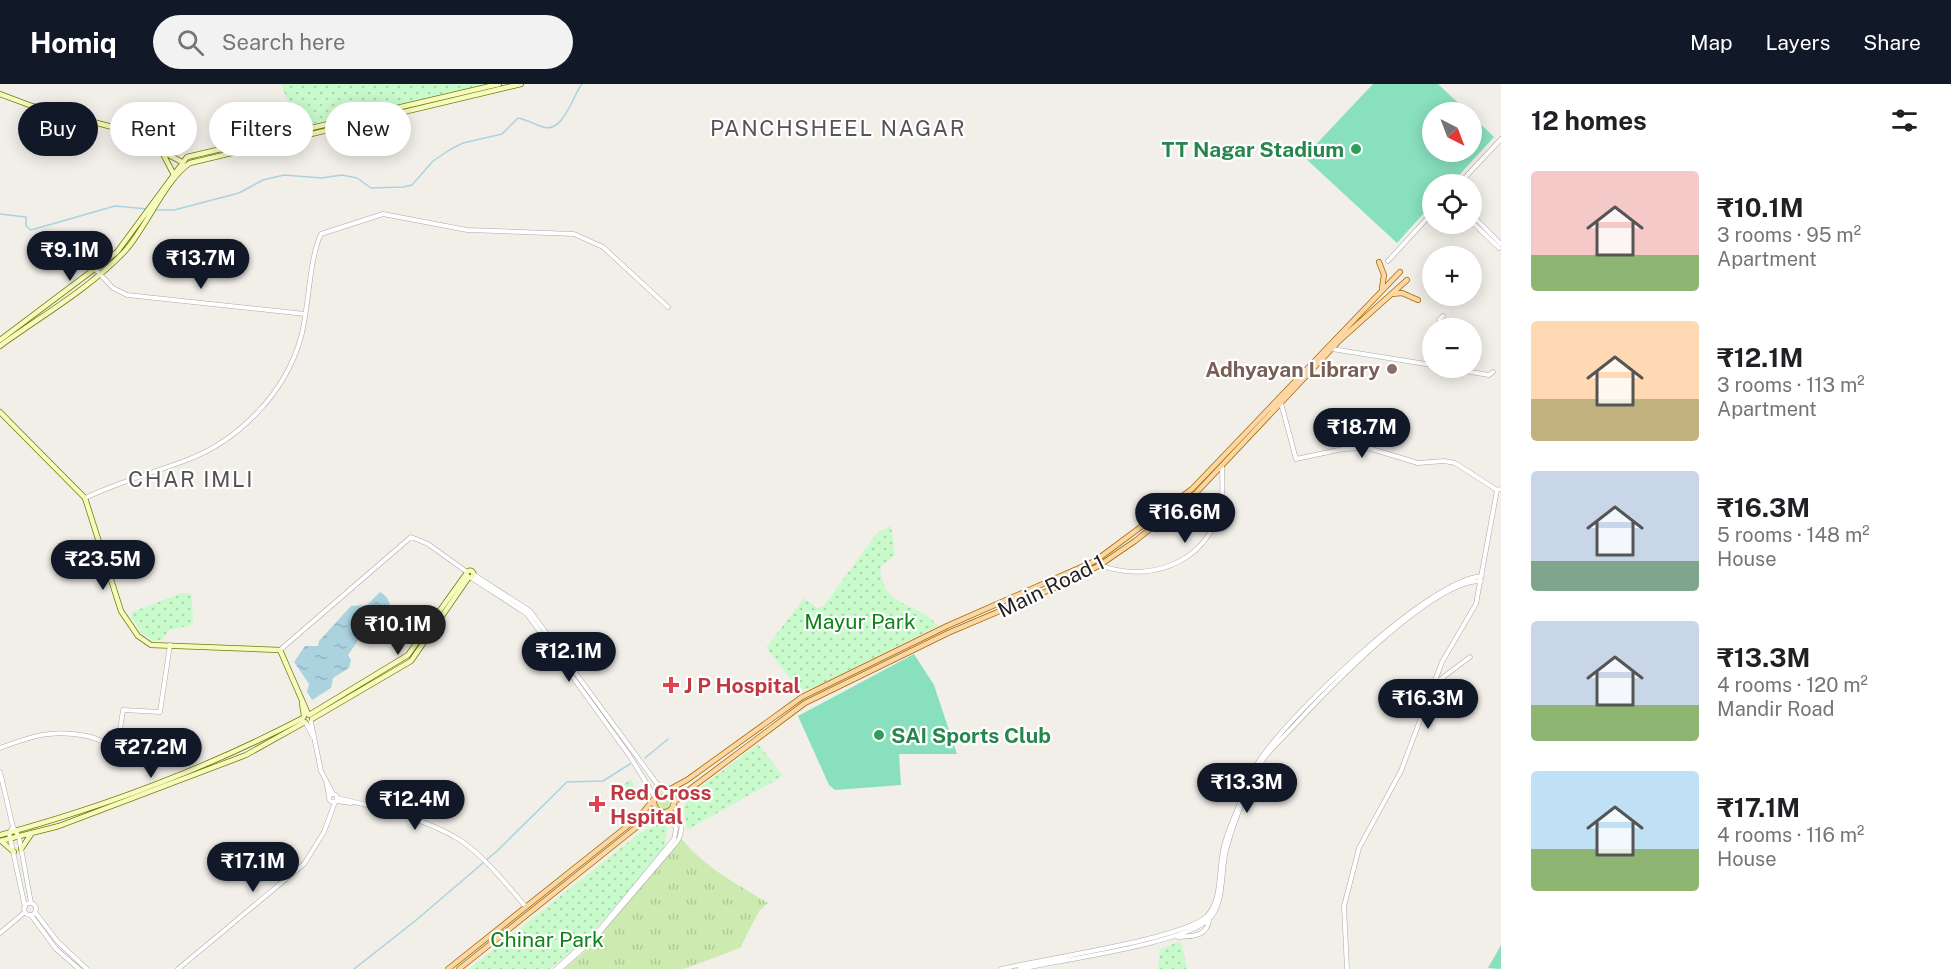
<!DOCTYPE html>
<meta charset="utf-8">
<style>
body{margin:0;font-family:"Public Sans",sans-serif;background:#f2f2f2;color:#202124;height:100vh;display:flex;flex-direction:column;font-size:22px;white-space:nowrap}
*{box-sizing:border-box;margin:0}
p{font-size:20px;color:#757577}
.icon{flex:none;width:33px;height:33px;fill:none;stroke:currentColor;stroke-width:2;stroke-linecap:round;stroke-linejoin:round}
.map{position:relative;flex:1;overflow:hidden}
.drawer{display:flex;flex-direction:column;background:#fff;width:450px}
.drawer>*{flex:none}
.banner{position:absolute;left:18px;top:18px;width:570px;height:54px;display:flex;gap:12px}
.needle{width:39px;rotate:138deg}
.fabs{position:absolute;left:1422px;top:18px;display:grid;gap:12px}
.fabs a{display:grid;place-items:center;width:60px;height:60px;border-radius:50%;background:#fff;box-shadow:0 3px 15px #0003;font-size:30px}
.price{position:absolute;translate:-50% -51px;padding:0 14px;border-radius:21px;background:#111827;color:#fff;font-size:20px;line-height:39px;filter:drop-shadow(0 2px 3px #0008)}
.price::after{content:'';position:absolute;left:50%;top:36px;width:18px;height:14px;margin-left:-9px;background:inherit;clip-path:polygon(0 0,100% 0,50% 100%)}
.price.active{background:#222;color:#fff}
ul{padding:0;list-style:none}
li{display:flex;align-items:center;gap:18px;height:150px;padding:0 30px}
li span{display:grid;place-items:center;flex:none;width:168px;height:120px;border-radius:6px;color:#555}
li>.icon{margin-inline-start:auto}
span .icon{width:72px;height:72px;fill:#fffc;stroke-width:1}
li b{font-size:26px}
h2{display:flex;justify-content:space-between;align-items:center;height:72px;padding:0 30px;font-size:26px}
.chip{padding:0 21px;border-radius:27px;background:#fff;box-shadow:0 3px 15px #0003;font-size:21px;line-height:54px}
.chip.active{background:#111827;color:#fff}
header{display:flex;align-items:center;gap:36px;box-sizing:border-box;height:84px;padding:0 30px;background:#111827;color:#fff}
header strong{font-size:28px}
nav{display:flex;gap:33px;margin-inline-start:auto;font-size:21px}
.search{width:420px;height:54px;background:#f2f2f2;display:flex;align-items:center;gap:15px;box-sizing:border-box;padding:0 21px;border-radius:33px;color:#757577;font-size:22px}
main{display:flex;flex:1;min-height:0}
.map>svg:first-child{display:block}
.grass{fill:url(#grass-tufts)}
.park{fill:url(#park-dots)}
.pitch{fill:#88e0be}
.water{fill:url(#water-ripples)}
.lines{fill:none;stroke-linecap:round;stroke-linejoin:round}
.stream{stroke:#aad3df;stroke-width:1.5}
.tertiary-casing{stroke:#a9a9a9;stroke-width:5}
.secondary-casing{stroke:#707d05;stroke-width:6}
.primary-casing{stroke:#a06b00;stroke-width:6}
.tertiary{stroke:#fff;stroke-width:4}
.secondary{stroke:#f7fabf;stroke-width:4.5}
.primary{stroke:#fcd6a4;stroke-width:4.5}
.leisure-dot{fill:#2e9e5b;stroke:#fff;stroke-width:2}
.education-dot{fill:#8d6e63;stroke:#fff;stroke-width:2}
.health-dot{fill:#e0444e;stroke:#fff;stroke-width:2}
.labels{text-anchor:middle;dominant-baseline:central;stroke-width:4.5;stroke-linejoin:round;paint-order:stroke}
.leisure-label{font-size:21px;font-weight:bold;fill:#27864d;stroke:#fff;text-anchor:end}
.education-label{font-size:21px;font-weight:bold;fill:#785e54;stroke:#fff;text-anchor:end}
.street-label{font-size:21px;fill:#222;stroke:#fff}
.park-label{font-size:21px;fill:#0c8416;stroke:#fff}
.health-label{font-size:21px;font-weight:bold;fill:#be3a42;stroke:#fff;text-anchor:start}
.neighbourhood-label{font-size:22px;letter-spacing:1.5px;fill:#555;stroke:#fff}
</style>
<header>
<strong>Homiq</strong>
<div class="search"><svg class="icon" aria-label="search" viewBox="0 0 24 24"><circle cx="10" cy="10" r="6"/><path d="M15 15l6 6"/></svg>Search here</div>
<nav><a>Map</a><a>Layers</a><a>Share</a></nav>
</header>
<main>
<div class="map">
<svg width="1501" height="885" viewBox="0 0 1501 885">
<defs>
<pattern id="grass-tufts" width="24" height="20" patternUnits="userSpaceOnUse" patternTransform="scale(1.5)"><rect width="24" height="20" fill="#cdebb0"/><path d="M3 7l-1-3M5 7V3M7 7l1-3M15 17l-1-3M17 17v-4M19 17l1-3" fill="none" stroke="#b0c997"/></pattern>
<pattern id="park-dots" width="8" height="8" patternUnits="userSpaceOnUse" patternTransform="scale(1.5)"><rect width="8" height="8" fill="#c8facc"/><path d="M2 2h.1M6 6h.1" fill="none" stroke="#acd6af" stroke-width="1.8" stroke-linecap="round"/></pattern>
<pattern id="water-ripples" width="26" height="14" patternUnits="userSpaceOnUse" patternTransform="scale(1.5)"><rect width="26" height="14" fill="#aad3df"/><path d="M2 4q2-2 4 0t4 0M15 11q2-2 4 0t4 0" fill="none" stroke="#92b5bf"/></pattern>
</defs>
<rect width="100%" height="100%" fill="#f2efe9"/>
<!-- grass -->
<path class="grass" d="M656 718a8 8 0 1 1 16 0a8 8 0 1 1-16 0Z
M681 754C704 783 737 800 768 819L759 827 740 864 684 885H564L593 861Z"/>
<!-- park -->
<path class="park" d="M281 0H488L298 43Z
M891 442 895 471 880 483C884 527 917 516 938 542L814 604 802 606 798 604 766 564 804 514 817 524 824 522 877 449Z
M182 509H189L192 512 193 541 169 546 162 556 153 557 141 548 131 533 132 528Z
M758 660 783 692 687 746 684 723 689 712Z
M631 695 639 711 629 720 616 706Z
M661 739 668 741 664 764 606 834 583 857 550 885H469L641 748Z
M1181 857 1187 885H1158L1160 865Z"/>
<!-- pitch -->
<path class="pitch" d="M1373 0H1438L1468 28H1432V68H1472V32L1494 53 1451 100H1432V120L1397 159 1304 73Z
M914 570 934 601 957 670H899L901 701 835 706 829 701 798 632Z
M1501 861V885L1488 884Z"/>
<!-- water -->
<path class="water" d="M380 508C392 514 394 532 389 543L359 555 348 571 351 576 349 584 333 594 331 604 312 616 307 608 309 600 294 578 305 562H318L319 557 351 522 367 521Z"/>
<g class="lines">
<!-- stream -->
<path class="stream" d="M156 126H174L239 109 263 96 284 91 322 94 342 91 357 94 371 104 403 103 412 101 433 77 451 65 463 59 502 50 518 34C527 36 532 39 540 42 563 53 572 12 582 0
M0 130 26 133V142L31 146 115 122 148 125
M645 674 668 655
M354 885 415 837 497 767 567 698 603 697 630 680"/>
<!-- tertiary casing -->
<g class="tertiary-casing">
<path id="tertiary" d="M1459 100 1501 55
M1472 131 1501 160
M1472 138 1499 164
M1388 177 1432 129
M96 186 113 204 127 211 305 230
M1439 236 1443 232
M1332 265 1432 281
M1446 284 1489 291 1493 288
M1281 319 1296 375 1343 365 1368 364 1418 379 1444 377 1455 379 1497 406 1501 405
M85 414C118 398 153 389 187 376 240 356 286 308 301 253 309 224 309 175 321 150L383 130 467 146 574 150 603 163 668 223
M1100 481C1155 502 1217 473 1222 411 1223 402 1222 392 1222 383
M473 490 530 527 663 708
M470 493 527 530 629 671 655 713
M280 566 411 453 428 460 467 488
M1434 600 1470 573
M311 638 321 687 333 710
M306 639 313 653
M0 664C32 652 52 645 87 652 98 654 105 661 118 659L123 626 160 628 170 561
M0 688 13 743 19 753 31 819
M326 696 329 712
M329 714a4 4 0 1 1 8 0a4 4 0 1 1-8 0Z
M337 714C376 723 425 734 460 756 485 773 506 800 526 823
M336 717 351 719
M13 743 9 749 25 823
M24 825a6 6 0 1 1 12 0a6 6 0 1 1-12 0Z
M35 828 58 858 87 885
M31 831 56 865 79 885
M0 849 25 828
M1178 853C1192 852 1207 853 1209 836
M178 885 304 780 324 748 335 718
M556 885 600 845 674 755 676 744 664 728
M560 885 593 856 677 758C685 745 681 733 673 721
M1001 885C1041 875 1184 855 1207 832 1223 815 1218 784 1224 762 1229 742 1239 722 1247 703 1251 693 1255 682 1261 674 1293 628 1428 496 1482 492
M1020 885C1061 876 1181 860 1208 836 1226 820 1220 785 1227 763 1234 738 1248 701 1261 679 1268 667 1281 656 1291 645 1325 608 1432 496 1481 497
M1347 885 1344 822 1359 764 1401 687 1442 578 1476 520 1497 406"/>
</g>
<!-- secondary casing -->
<g class="secondary-casing">
<path id="secondary" d="M0 10 32 22 120 45 182 78
M162 68 173 89
M0 256 117 168 187 73 499 0
M0 262C41 232 89 205 125 167 146 144 166 94 190 79L521 0
M0 328 85 414 121 527 138 552 151 561 280 566 308 630
M466.5 490a3.5 3.5 0 1 1 7 0a3.5 3.5 0 1 1-7 0Z
M302 619 304 632
M309 631 408 571 466 490
M312 635 411 577 469 493
M0 751C104 723 207 684 303 634
M0 757 59 742 246 671 305 638
M1 757 14 768
M21 765 32 749"/>
</g>
<!-- primary casing -->
<g class="primary-casing">
<path id="primary" d="M1379 178 1384 191 1382 204
M1392 210 1402 209 1418 216
M654 718a10 10 0 1 1 20 0a10 10 0 1 1-20 0Z
M665 708 687 696 802 613 947 542 1095 477 1192 405 1400 188
M674 719 682 711 805 619 948 549 1066 499 1100 481 1135 457 1196 409 1340 256 1407 196
M448 885 640 732 654 715
M459 885 643 738 663 728"/>
</g>
<!-- tertiary -->
<use href="#tertiary" class="tertiary"/>
<!-- secondary -->
<use href="#secondary" class="secondary"/>
<!-- primary -->
<use href="#primary" class="primary"/>
</g>
<!-- markers -->
<g class="leisure-dot">
<circle cx="1356" cy="65" r="6"/>
<circle cx="879" cy="651" r="6"/>
</g>
<circle class="education-dot" cx="1392" cy="285" r="6"/>
<g class="health-dot">
<path d="M668 592h6v6h6v6h-6v6h-6v-6h-6v-6h6z"/>
<path d="M594 711h6v6h6v6h-6v6h-6v-6h-6v-6h6z"/>
</g>
<g class="labels">
<!-- leisure labels -->
<g class="leisure-label">
<text x="1344" y="65">TT Nagar Stadium</text>
<text x="891" y="651" text-anchor="start">SAI Sports Club</text>
</g>
<!-- education labels -->
<g class="education-label">
<text x="1380" y="285">Adhyayan Library</text>
</g>
<!-- street labels -->
<g class="street-label">
<text transform="translate(1051 502) rotate(-26)">Main Road 1</text>
</g>
<!-- park labels -->
<g class="park-label">
<text x="860" y="537">Mayur Park</text>
<text x="547" y="855">Chinar Park</text>
</g>
<!-- health labels -->
<g class="health-label">
<text x="684" y="601">J P Hospital</text>
<text x="610" y="708">Red Cross<tspan x="610" dy="24">Hspital</tspan></text>
</g>
<!-- neighbourhood labels -->
<g class="neighbourhood-label">
<text x="838" y="44">PANCHSHEEL NAGAR</text>
<text x="191" y="395">CHAR IMLI</text>
</g>
</g>
</svg>
<div class="fabs">
<a><svg class="needle" viewBox="-14 -14 28 28"><path d="M0-13l5 13h-10z" fill="#e53935"/><path d="M0 13l5-13h-10z" fill="#757577"/></svg></a>
<a><svg class="icon" aria-label="locate" viewBox="0 0 24 24"><circle cx="12" cy="12" r="6"/><path d="M12 2v4M12 18v4M2 12h4M18 12h4"/></svg></a>
<a>+</a>
<a>−</a>
</div>
<b class="price" style="left:70px;top:198px">₹9.1M</b>
<b class="price" style="left:201px;top:206px">₹13.7M</b>
<b class="price" style="left:1362px;top:375px">₹18.7M</b>
<b class="price" style="left:1185px;top:460px">₹16.6M</b>
<b class="price" style="left:103px;top:507px">₹23.5M</b>
<b class="price active" style="left:398px;top:572px">₹10.1M</b>
<b class="price" style="left:569px;top:599px">₹12.1M</b>
<b class="price" style="left:1428px;top:646px">₹16.3M</b>
<b class="price" style="left:151px;top:695px">₹27.2M</b>
<b class="price" style="left:1247px;top:730px">₹13.3M</b>
<b class="price" style="left:415px;top:747px">₹12.4M</b>
<b class="price" style="left:253px;top:809px">₹17.1M</b>
<div class="banner">
<a class="chip active">Buy</a>
<a class="chip">Rent</a>
<a class="chip">Filters</a>
<a class="chip">New</a>
</div>
</div>
<section class="drawer">
<h2>12 homes<svg class="icon" aria-label="filters" viewBox="0 0 24 24"><path d="M4 7h16M4 17h16"/><circle cx="9" cy="7" r="2"/><circle cx="15" cy="17" r="2"/></svg></h2>
<ul>
<li><span style="background:linear-gradient(#f6c9c9 70%,#8fb573 0)"><svg class="icon" aria-label="home" viewBox="0 0 24 24"><path d="M3 11l9-7 9 7M6 9v11h12V9"/></svg></span><div><b>₹10.1M</b><p>3 rooms · 95 m²</p><p>Apartment</p></div></li>
<li><span style="background:linear-gradient(#ffd9b3 65%,#c2b280 0)"><svg class="icon" aria-label="home" viewBox="0 0 24 24"><path d="M3 11l9-7 9 7M6 9v11h12V9"/></svg></span><div><b>₹12.1M</b><p>3 rooms · 113 m²</p><p>Apartment</p></div></li>
<li><span style="background:linear-gradient(#c9d6e8 75%,#7fa58c 0)"><svg class="icon" aria-label="home" viewBox="0 0 24 24"><path d="M3 11l9-7 9 7M6 9v11h12V9"/></svg></span><div><b>₹16.3M</b><p>5 rooms · 148 m²</p><p>House</p></div></li>
<li><span style="background:linear-gradient(#c9d6e8 70%,#8fb573 0)"><svg class="icon" aria-label="home" viewBox="0 0 24 24"><path d="M3 11l9-7 9 7M6 9v11h12V9"/></svg></span><div><b>₹13.3M</b><p>4 rooms · 120 m²</p><p>Mandir Road</p></div></li>
<li><span style="background:linear-gradient(#bfe0f5 65%,#8fb573 0)"><svg class="icon" aria-label="home" viewBox="0 0 24 24"><path d="M3 11l9-7 9 7M6 9v11h12V9"/></svg></span><div><b>₹17.1M</b><p>4 rooms · 116 m²</p><p>House</p></div></li>
</ul>
</section>
</main>
